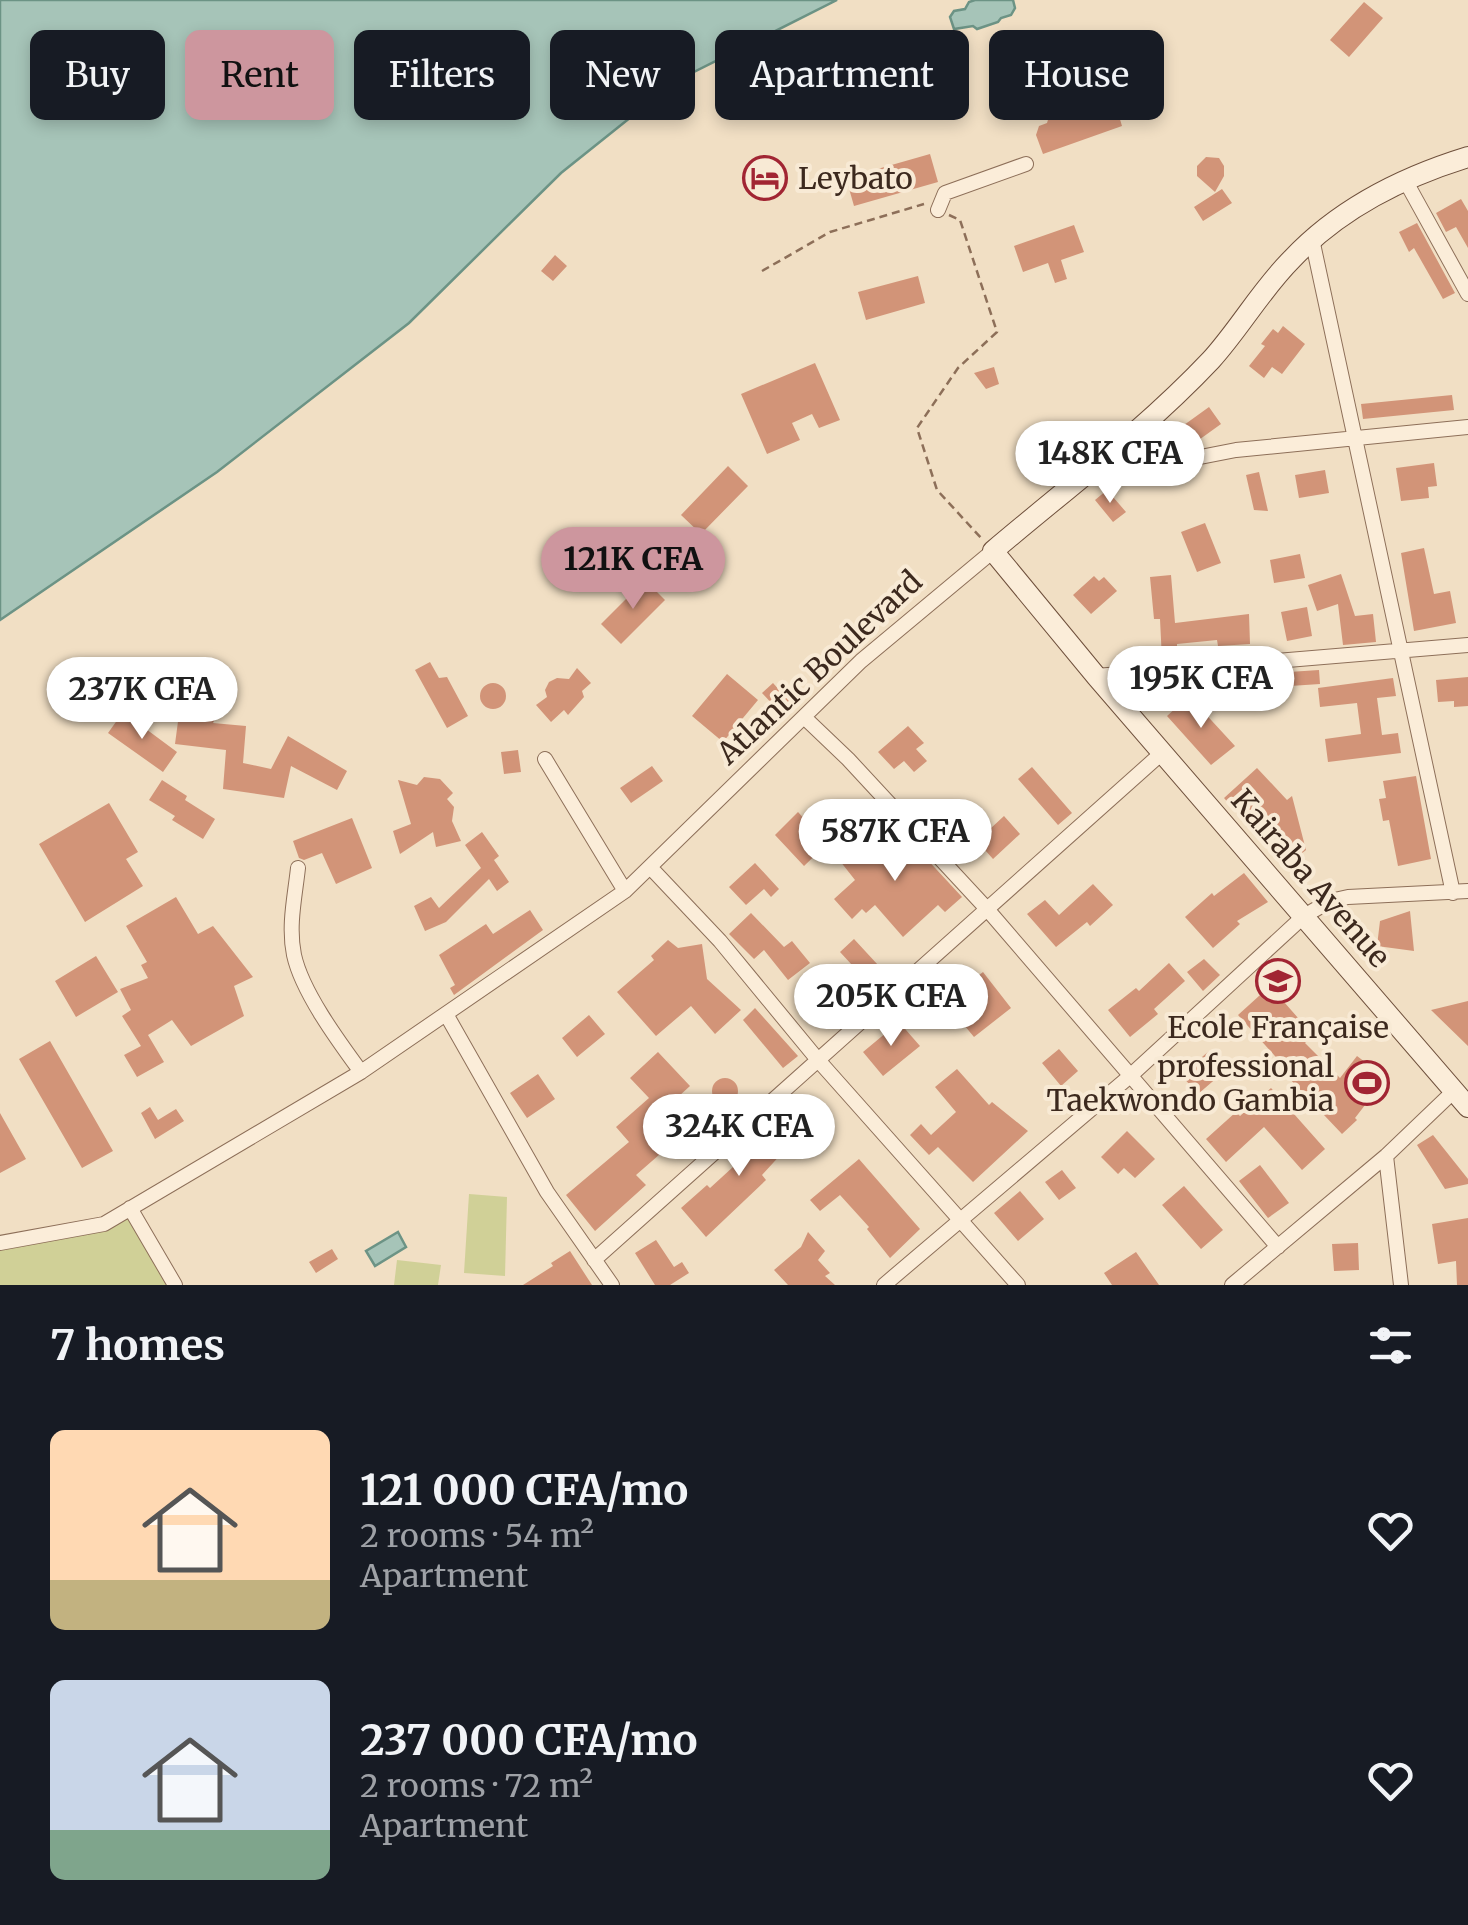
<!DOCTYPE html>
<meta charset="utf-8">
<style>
body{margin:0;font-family:Merriweather,serif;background:#242831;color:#f1f3f6;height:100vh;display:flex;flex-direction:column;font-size:38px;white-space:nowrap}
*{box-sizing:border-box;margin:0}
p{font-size:32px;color:#9ea1a6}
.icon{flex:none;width:55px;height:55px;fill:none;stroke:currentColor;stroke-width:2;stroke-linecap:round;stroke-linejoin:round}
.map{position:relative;height:1285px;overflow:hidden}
.details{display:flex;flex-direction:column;background:#171b24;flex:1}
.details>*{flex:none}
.banner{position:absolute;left:30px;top:30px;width:1410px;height:90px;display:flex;gap:20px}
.price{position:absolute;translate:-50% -85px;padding:0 22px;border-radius:35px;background:#fff;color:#222;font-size:32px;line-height:65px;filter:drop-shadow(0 2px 5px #0008)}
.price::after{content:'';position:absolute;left:50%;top:60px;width:30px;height:22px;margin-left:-15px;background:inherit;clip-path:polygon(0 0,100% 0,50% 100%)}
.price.selected{background:#cd969e;color:#111}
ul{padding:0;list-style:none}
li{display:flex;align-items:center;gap:30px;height:250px;padding:0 50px}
li span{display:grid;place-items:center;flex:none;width:280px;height:200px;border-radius:15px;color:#555}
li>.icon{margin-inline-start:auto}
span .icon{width:120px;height:120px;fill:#fffc;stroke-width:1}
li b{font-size:42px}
h2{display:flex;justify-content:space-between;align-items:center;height:120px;padding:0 50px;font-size:42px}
.pill{padding:0 35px;border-radius:15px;background:#171b24;box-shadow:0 5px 15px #0003;font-size:35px;line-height:90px}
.pill.selected{background:#cd969e;color:#111}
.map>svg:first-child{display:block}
.green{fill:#d0d097}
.water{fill:#a6c4b8;stroke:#6c9385;stroke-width:2.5}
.building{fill:#d29478}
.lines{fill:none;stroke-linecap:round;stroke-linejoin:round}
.street-casing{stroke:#8d6f59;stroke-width:16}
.secondary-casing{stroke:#6f503c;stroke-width:22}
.path{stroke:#8d6f59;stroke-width:2.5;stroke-dasharray:8 5;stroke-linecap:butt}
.street{stroke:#fbedd9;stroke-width:14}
.secondary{stroke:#fbedd9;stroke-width:20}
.labels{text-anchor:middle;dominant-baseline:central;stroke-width:8;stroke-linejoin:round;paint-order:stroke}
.poi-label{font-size:30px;fill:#3c291e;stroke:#f8ead5;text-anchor:start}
.street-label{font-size:30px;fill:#3c291e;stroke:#f8ead5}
</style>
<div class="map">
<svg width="1468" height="1285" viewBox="0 0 1468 1285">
<rect width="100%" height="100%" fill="#f1dfc4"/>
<!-- green -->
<path class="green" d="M469 1194 507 1197 505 1276 464 1273Z
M130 1208 175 1285H0V1243L104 1224Z
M397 1260 441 1265 438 1285H394Z"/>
<!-- water -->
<path class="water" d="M0 0H837L676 81 561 173 409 323 217 472 0 620Z
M975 0H1013L1015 8 1011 15 1001 18 998 22 977 29 973 26 954 29 950 17 954 11 965 9 969 2Z
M398 1232 406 1247 375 1266 366 1251Z"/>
<!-- building -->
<path class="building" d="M1364 2 1383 18 1349 57 1330 40Z
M1098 46 1122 126 1043 154 1036 135 1039 126 1047 123 1050 113 1063 106 1066 93 1078 90V79L1084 72 1083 58 1088 49Z
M956 60 965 96 929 105 920 68Z
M930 154 938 182 854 206 846 178Z
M1206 157 1219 158 1224 166V176L1215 192 1197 176V166Z
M1222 189 1232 203 1203 221 1194 207Z
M1461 199 1468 211V248L1456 227 1446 232 1436 213Z
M1417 223 1455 293 1443 299 1414 248 1409 252 1399 232Z
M1074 225 1084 252 1061 260 1067 279 1055 283 1048 263 1023 272 1014 246Z
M555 255 567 266 553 281 541 271Z
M918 276 925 303 866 320 858 292Z
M1283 326 1305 344 1282 374 1272 367 1264 378 1249 366 1265 346 1261 344 1273 329 1278 333Z
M815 363 840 420 819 428 812 414 792 423 800 440 767 454 741 394Z
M994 367 999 384 986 389 974 373Z
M1452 395 1454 410 1363 419 1361 404Z
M1209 407 1221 424 1196 442 1184 425Z
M1434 463 1437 486 1428 487 1429 498 1401 501 1396 468Z
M728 466 748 486 701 534 681 515Z
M1325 470 1329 493 1299 498 1295 475Z
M1259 472 1268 511 1254 510 1246 475Z
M1107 490 1126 512 1113 522 1095 500Z
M1205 523 1221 563 1197 572 1181 532Z
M1424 548 1434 594 1450 591 1456 623 1414 631 1401 553Z
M1300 554 1305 578 1274 583 1270 560Z
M1341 574 1355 616 1373 614 1376 642 1343 645 1338 604 1317 611 1308 585Z
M1171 575 1175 623 1249 614 1250 644 1218 646 1217 640 1177 644V659L1162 660 1160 619H1154L1150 577Z
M1094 576 1099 581 1104 577 1117 591 1091 614 1073 595Z
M645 580 665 600 621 644 601 624Z
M1307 607 1312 636 1287 641 1281 612Z
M430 662 439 678 447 677 468 716 447 728 415 670Z
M577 668 591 683 582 691 584 697 568 715 564 710 551 722 536 705 547 697 545 690 549 682 557 678 569 679Z
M1319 670 1320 684 1290 686 1289 672Z
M727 674 758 700 723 742 692 716Z
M1468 677V706L1454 707V701L1438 702 1436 680Z
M1393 678 1396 696 1377 698 1382 735 1398 733 1401 753 1328 762 1325 739 1361 734 1357 703 1320 707 1318 688Z
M773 683 789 701 778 710 762 693Z
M480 696a13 13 0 1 1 26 0a13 13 0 1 1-26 0Z
M1189 696 1235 746 1211 765 1167 716Z
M123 712 177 752 163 772 108 733Z
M179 714 215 719 213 723 246 726 243 763 271 769 288 736 347 771 337 790 291 766 284 798 223 789 226 750 175 744Z
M908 726 924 743 916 749 927 761 914 772 904 761 894 769 878 752Z
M518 750 521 772 504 774 501 752Z
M652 766 663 781 631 803 620 788Z
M1032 767 1072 813 1058 825 1018 779Z
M1257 768 1287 800 1292 796 1306 850 1296 858 1253 810 1243 819 1224 798Z
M1416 776 1431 859 1398 866 1389 820 1383 821 1379 799 1386 798 1383 781Z
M424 777 440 779 453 793 447 799 454 807 452 821 461 841 436 847 433 832 400 854 393 831 411 824 398 780 417 785Z
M162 780 187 796 185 800 215 819 203 839 172 820 175 816 149 800Z
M109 803 138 852 126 859 143 886 85 922 39 844Z
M798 812 827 844 804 866 775 835Z
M1004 816 1020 834 993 859 977 841Z
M352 818 372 868 336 884 322 853 304 860 299 858 293 841Z
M898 828 962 897 945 912 938 905 903 937 875 905 866 913 862 909 852 919 834 899 855 880 840 861 857 846 868 857Z
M482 832 499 856 494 860 509 882 497 891 489 879 446 922 425 931 414 906 431 897 439 908 481 868 465 845Z
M755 863 779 889 771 897 764 889 746 905 729 887Z
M1244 873 1268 902 1237 921 1240 924 1213 948 1185 917 1212 893 1214 896Z
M1093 884 1113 905 1090 926 1087 922 1056 947 1027 914 1045 900 1059 915Z
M176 897 198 934 213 926 253 977 234 986 244 1016 191 1046 172 1020 148 1035 164 1062 137 1077 124 1055 141 1046 122 1016 131 1010 120 989 148 978 141 965 147 962 126 926Z
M530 910 543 930 454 995 450 988 455 985 439 955 486 924 493 934Z
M1410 911 1414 951 1377 946 1380 921Z
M751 913 784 947 792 941 810 963 788 980 764 950 754 959 729 934Z
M854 939 878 965 864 978 840 952Z
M668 940 678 948 702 944 707 979 741 1010 715 1034 691 1006 656 1036 617 992 654 960 651 956Z
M96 956 118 992 76 1017 55 981Z
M1204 959 1220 975 1203 991 1187 972Z
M1169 963 1185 981 1154 1009 1158 1014 1130 1037 1108 1010 1136 988 1139 991Z
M983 972 1011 1008 974 1037 945 1002Z
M826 980 846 1004 823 1024 802 1000Z
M1270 986 1313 1035 1305 1043 1340 1078 1357 1056 1386 1078 1355 1118 1357 1120 1342 1134 1288 1077 1291 1074 1238 1015Z
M1468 1001V1046L1431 1010Z
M755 1008 798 1056 783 1068 743 1020Z
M589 1015 605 1034 577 1057 562 1038Z
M899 1022 920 1046 883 1076 863 1052Z
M50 1041 113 1151 82 1168 19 1059Z
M1059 1049 1078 1071 1061 1086 1042 1063Z
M1209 1051 1226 1070 1198 1094 1181 1075Z
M658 1052 690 1086 655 1118 675 1141 636 1175 646 1185 595 1231 566 1195 629 1142 616 1127 649 1098 630 1078Z
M957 1069 989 1105 992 1102 1028 1131 973 1182 938 1147 929 1155 910 1135 921 1124 931 1135 956 1112 935 1087Z
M538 1074 555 1099 527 1118 510 1093Z
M712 1091a13 13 0 1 1 26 0a13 13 0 1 1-26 0Z
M1271 1088 1325 1149 1302 1170 1264 1127 1226 1162 1206 1139 1236 1112 1240 1116Z
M150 1107 158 1120 176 1109 184 1121 155 1139 141 1113Z
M0 1113 26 1159 0 1173Z
M770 1117 795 1139 762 1175 766 1180 706 1237 681 1208 707 1185 710 1188 756 1146 747 1138Z
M1127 1131 1155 1159 1135 1178 1124 1168 1118 1174 1101 1157Z
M1433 1135 1468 1179V1184L1445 1189 1417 1145Z
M859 1159 920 1229 890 1258 867 1229 869 1227 840 1195 820 1211 810 1200Z
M1260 1165 1289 1203 1268 1218 1239 1181Z
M1062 1170 1076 1188 1059 1200 1045 1182Z
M1184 1186 1223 1230 1201 1249 1162 1205Z
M1020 1191 1044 1219 1018 1241 994 1213Z
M1468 1218V1285H1457L1456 1261 1438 1264 1432 1224Z
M808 1232 825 1251 818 1260 830 1273 825 1276 835 1285H788L774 1270 801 1247Z
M656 1240 674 1267 682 1262 689 1273 670 1285H655L635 1253Z
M1358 1243 1359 1270 1334 1271 1332 1244Z
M332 1249 338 1259 316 1273 309 1262Z
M570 1251 592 1285H523L553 1266 551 1263Z
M1136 1252 1159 1285H1112L1104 1273Z"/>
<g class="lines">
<!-- street casing -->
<g class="street-casing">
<path id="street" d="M1405 180 1468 294
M938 210 945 193 1026 164
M1312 239 1453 893
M1146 421 1190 459 1236 450 1468 427
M1096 676 1468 645
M805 718 848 759 987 909 1278 1247
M545 759 625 891
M650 867 720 941 818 1060 1018 1285
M298 868C295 896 288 926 294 955 302 992 339 1042 361 1072
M446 1014 547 1192 612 1285
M1386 1156 1401 1285
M130 1208 175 1285
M0 1243 104 1224 361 1072 625 891 861 661 993 551
M594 1260 1163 752
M884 1285 1129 1077 1304 916 1330 901 1348 897 1468 891
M1232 1285 1386 1156 1455 1090"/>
</g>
<!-- secondary casing -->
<g class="secondary-casing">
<path id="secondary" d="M1468 157C1403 177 1339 209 1292 259 1261 290 1240 328 1211 360 1145 430 1066 489 993 551L1096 676 1468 1107"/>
</g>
<!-- path -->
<path class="path" d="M949 215 960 220 997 332 958 368 917 428 937 490 982 539
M762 271 830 232 924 204"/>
<!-- street -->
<use href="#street" class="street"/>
<!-- secondary -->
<use href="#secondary" class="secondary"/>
</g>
<!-- icons -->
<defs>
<g id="hotel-ring" transform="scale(2.25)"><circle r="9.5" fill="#f8ead5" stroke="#a12533" stroke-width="1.5"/><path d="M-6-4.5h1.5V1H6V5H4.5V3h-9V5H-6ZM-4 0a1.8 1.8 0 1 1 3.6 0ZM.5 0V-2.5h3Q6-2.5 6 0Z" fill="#a12533"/></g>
<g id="school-ring" transform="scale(2.25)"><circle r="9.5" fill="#f8ead5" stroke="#a12533" stroke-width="1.5"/><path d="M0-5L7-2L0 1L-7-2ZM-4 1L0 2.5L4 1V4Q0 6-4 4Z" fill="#a12533"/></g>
<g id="stadium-ring" transform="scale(2.25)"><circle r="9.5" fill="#f8ead5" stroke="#a12533" stroke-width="1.5"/><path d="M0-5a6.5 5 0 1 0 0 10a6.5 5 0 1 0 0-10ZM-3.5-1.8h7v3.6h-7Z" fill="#a12533"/></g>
</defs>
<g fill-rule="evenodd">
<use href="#hotel-ring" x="765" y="178"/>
<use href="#school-ring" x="1278" y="981"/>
<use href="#stadium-ring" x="1367" y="1083"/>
</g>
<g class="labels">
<!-- poi labels -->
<g class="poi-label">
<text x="798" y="178">Leybato</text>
<text x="1278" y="1027" text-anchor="middle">Ecole Française</text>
<text x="1334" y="1066" text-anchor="end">professional<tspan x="1334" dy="34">Taekwondo Gambia</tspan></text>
</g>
<!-- street labels -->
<g class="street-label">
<text transform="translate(819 667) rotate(-43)">Atlantic Boulevard</text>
<text transform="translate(1311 878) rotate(49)">Kairaba Avenue</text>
</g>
</g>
</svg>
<b class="price" style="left:1110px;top:506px">148K CFA</b>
<b class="price selected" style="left:633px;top:612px">121K CFA</b>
<b class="price" style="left:1201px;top:731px">195K CFA</b>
<b class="price" style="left:142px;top:742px">237K CFA</b>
<b class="price" style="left:895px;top:884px">587K CFA</b>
<b class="price" style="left:891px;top:1049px">205K CFA</b>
<b class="price" style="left:739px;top:1179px">324K CFA</b>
<div class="banner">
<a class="pill">Buy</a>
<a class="pill selected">Rent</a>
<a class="pill">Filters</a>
<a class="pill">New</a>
<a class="pill">Apartment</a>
<a class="pill">House</a>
</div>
</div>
<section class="details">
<h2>7 homes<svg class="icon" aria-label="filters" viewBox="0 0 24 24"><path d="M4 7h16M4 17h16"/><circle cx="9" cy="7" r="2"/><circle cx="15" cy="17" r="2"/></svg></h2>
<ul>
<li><span style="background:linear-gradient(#ffd9b3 75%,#c2b280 0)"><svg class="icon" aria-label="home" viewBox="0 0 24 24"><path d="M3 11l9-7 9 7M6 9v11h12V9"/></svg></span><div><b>121 000 CFA/mo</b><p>2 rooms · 54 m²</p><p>Apartment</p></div><svg class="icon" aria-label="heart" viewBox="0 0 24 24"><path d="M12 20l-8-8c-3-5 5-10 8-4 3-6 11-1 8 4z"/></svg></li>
<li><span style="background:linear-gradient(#c9d6e8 75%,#7fa58c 0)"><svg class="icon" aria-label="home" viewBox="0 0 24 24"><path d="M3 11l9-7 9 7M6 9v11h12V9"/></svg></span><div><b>237 000 CFA/mo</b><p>2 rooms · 72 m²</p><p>Apartment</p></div><svg class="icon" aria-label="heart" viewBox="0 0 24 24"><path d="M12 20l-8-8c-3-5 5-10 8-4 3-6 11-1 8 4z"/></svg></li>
</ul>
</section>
